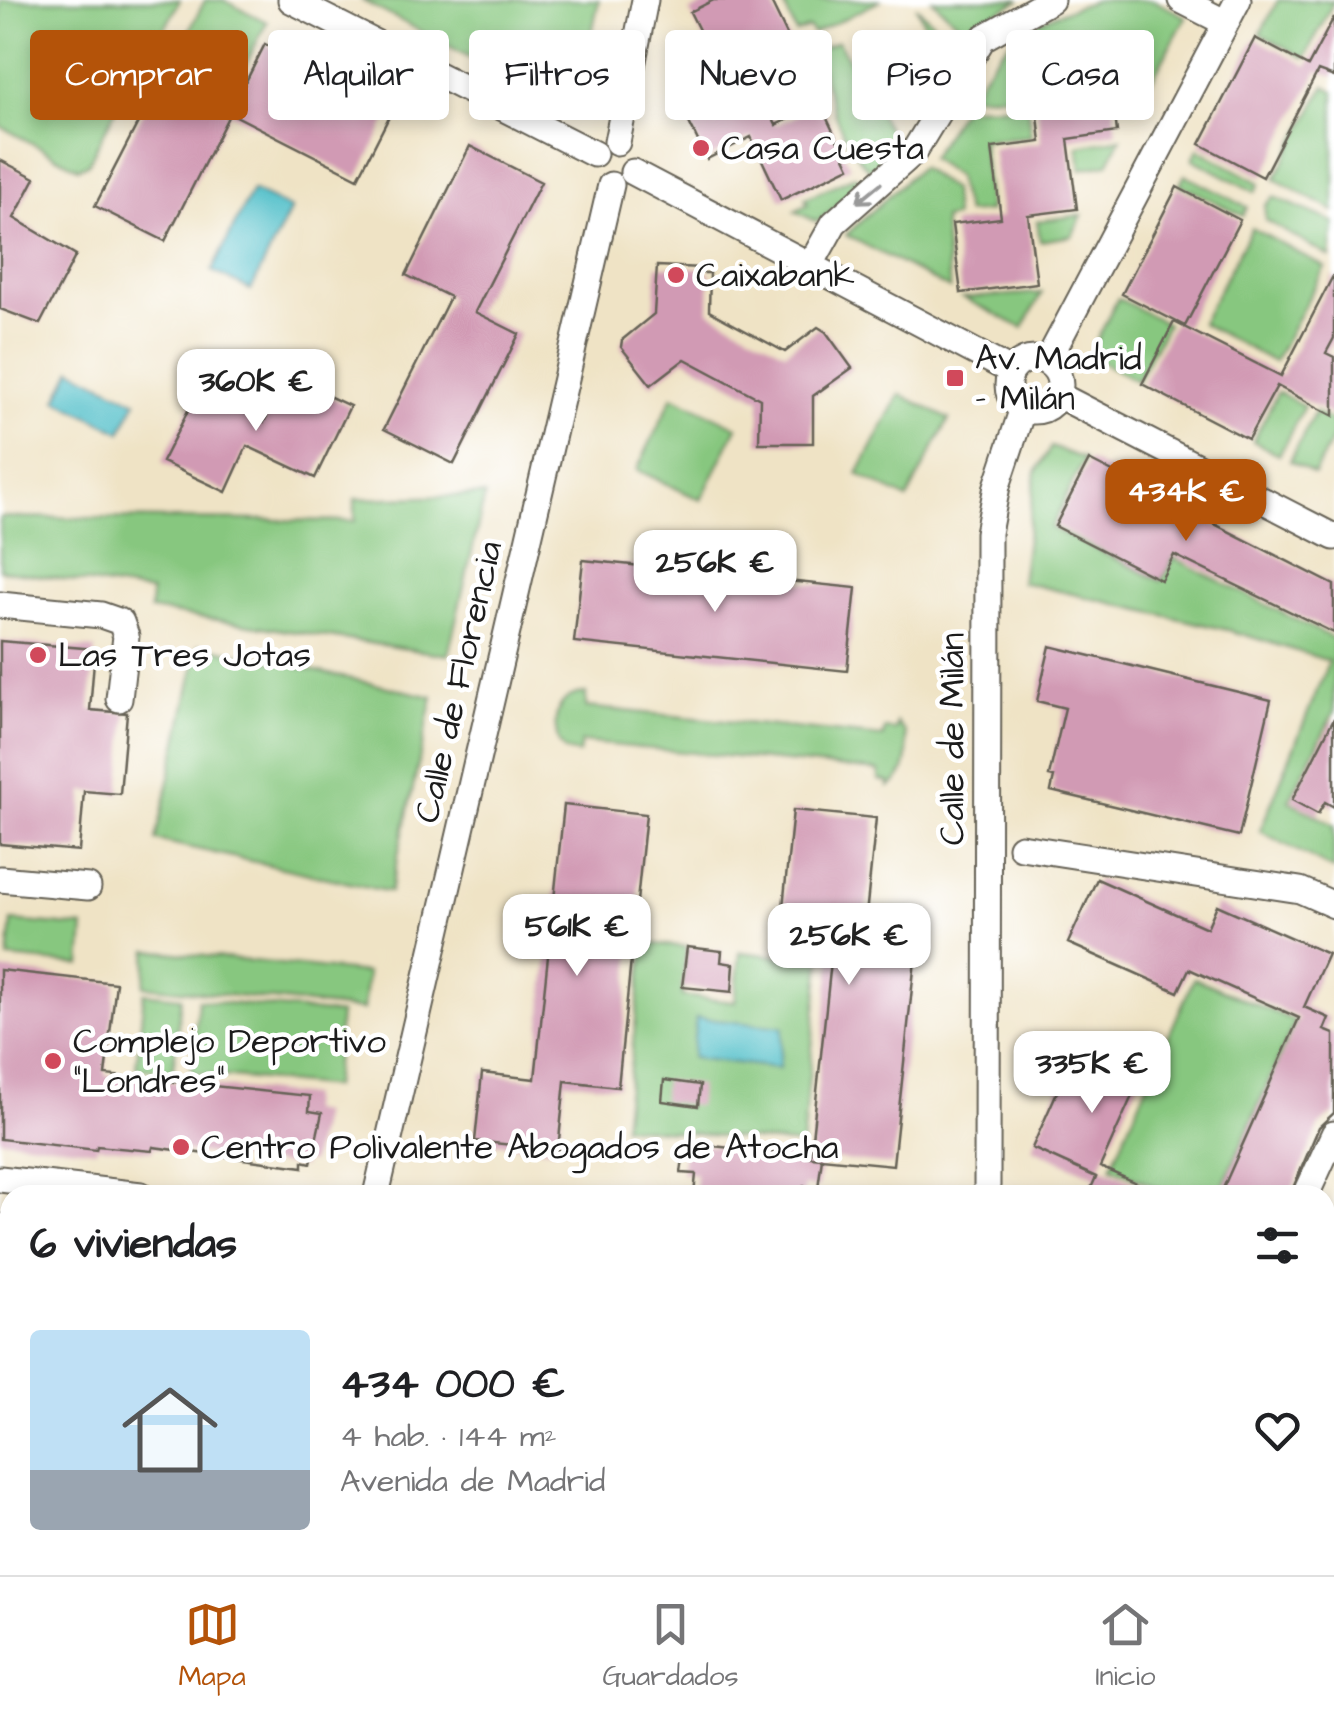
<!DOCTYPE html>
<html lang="es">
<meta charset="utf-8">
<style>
body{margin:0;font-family:"Architects Daughter",sans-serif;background:#f2f2f2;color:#202124;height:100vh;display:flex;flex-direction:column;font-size:38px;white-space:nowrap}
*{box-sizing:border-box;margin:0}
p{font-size:32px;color:#757577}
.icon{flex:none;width:55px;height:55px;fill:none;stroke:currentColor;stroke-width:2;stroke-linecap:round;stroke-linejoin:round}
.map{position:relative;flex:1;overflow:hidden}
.panel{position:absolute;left:0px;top:1185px;width:1335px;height:390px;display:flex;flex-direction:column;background:#fff;border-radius:30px 30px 0 0;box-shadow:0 5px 15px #0003}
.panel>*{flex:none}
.hud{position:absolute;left:30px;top:30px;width:1275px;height:90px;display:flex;gap:20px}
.price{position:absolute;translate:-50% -85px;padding:0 22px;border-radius:20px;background:#fff;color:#222;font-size:32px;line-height:65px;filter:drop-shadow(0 2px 5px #0008)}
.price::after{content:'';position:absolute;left:50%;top:60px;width:30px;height:22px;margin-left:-15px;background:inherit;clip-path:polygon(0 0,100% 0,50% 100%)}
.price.selected{background:#b45309;color:#fff}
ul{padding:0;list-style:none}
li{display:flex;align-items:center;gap:30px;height:250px;padding:0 30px}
li span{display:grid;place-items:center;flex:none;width:280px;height:200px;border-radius:10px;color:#555}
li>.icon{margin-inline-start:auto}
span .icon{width:120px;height:120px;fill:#fffc;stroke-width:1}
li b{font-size:42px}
h2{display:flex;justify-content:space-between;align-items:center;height:120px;padding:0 30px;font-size:42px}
.chip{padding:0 35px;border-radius:10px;background:#fff;box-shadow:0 5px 15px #0003;font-size:35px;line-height:90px}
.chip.selected{background:#b45309;color:#fff}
.tabs{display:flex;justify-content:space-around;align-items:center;height:140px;border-top:2px solid #e0e0e0;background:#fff;font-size:28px;color:#757577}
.tabs a{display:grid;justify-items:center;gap:5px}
.tabs .selected{color:#b45309}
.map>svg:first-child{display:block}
.green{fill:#87c77f;stroke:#52724e;stroke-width:2.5}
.water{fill:#51bfc9;stroke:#366e72;stroke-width:2.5}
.building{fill:#d19ab4}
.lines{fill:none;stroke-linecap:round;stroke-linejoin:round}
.minor-casing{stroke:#666257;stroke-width:29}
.minor{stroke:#fff;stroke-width:25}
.oneway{stroke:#999}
.poi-dot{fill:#d1495b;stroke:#fff;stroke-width:4}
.labels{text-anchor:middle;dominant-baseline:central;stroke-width:9;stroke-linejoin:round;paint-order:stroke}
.poi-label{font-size:35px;fill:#1c1c1c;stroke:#fff;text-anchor:start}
.street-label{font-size:35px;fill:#1c1c1c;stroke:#fff}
</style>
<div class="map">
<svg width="1334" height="1575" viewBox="0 0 1334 1575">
<rect width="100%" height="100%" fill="#fff"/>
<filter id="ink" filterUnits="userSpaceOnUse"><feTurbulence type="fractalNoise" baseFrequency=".01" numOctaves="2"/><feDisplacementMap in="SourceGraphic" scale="20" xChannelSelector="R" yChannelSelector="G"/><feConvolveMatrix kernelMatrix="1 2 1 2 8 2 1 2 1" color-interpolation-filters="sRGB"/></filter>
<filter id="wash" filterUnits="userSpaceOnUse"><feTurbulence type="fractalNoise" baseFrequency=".0048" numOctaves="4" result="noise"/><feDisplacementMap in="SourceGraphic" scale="40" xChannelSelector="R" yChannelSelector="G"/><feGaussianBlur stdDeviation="2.25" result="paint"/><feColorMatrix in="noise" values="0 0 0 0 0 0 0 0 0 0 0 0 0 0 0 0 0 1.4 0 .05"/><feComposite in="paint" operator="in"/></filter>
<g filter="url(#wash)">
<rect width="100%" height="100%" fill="#efe3c5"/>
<!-- green -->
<path class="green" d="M0 0H180L161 36 143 56 88 164 78 168 0 126Z
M205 0H223L267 22 228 99 170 69Z
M361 0H599L583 74 601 79C594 100 582 105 561 105Z
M782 0H882L813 34 809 28 796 33Z
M932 0H1020L987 18 971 35Z
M1097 0H1153L1186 17 1147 89 1120 92 1115 54 1023 66 1025 96 972 95C1001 36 1036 18 1097 0Z
M1278 0 1334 1 1305 58 1260 34Z
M916 6 962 51 949 74 939 72 942 66 935 62 939 56Z
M838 41 900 151 874 173C841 150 825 89 817 50Z
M803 52 809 55 816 92 782 110 761 72Z
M1325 86 1334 91V211L1275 179Z
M1027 106 1031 136 982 140 989 211 966 213 956 176 930 158 963 107Z
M1121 138 1108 164 1081 169 1078 146Z
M1198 149 1260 183 1255 192 1193 159Z
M920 167 952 190 954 217 943 219 950 289 846 235Z
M1185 175 1247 207 1243 216 1180 184Z
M855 176 865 183 817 222 795 211 808 204 805 198Z
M1274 197 1334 222 1330 257 1265 220V206Z
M1082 215 1072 236 1040 241 1037 221Z
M1252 228 1325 267 1274 362 1201 323Z
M1042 293 1023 328 963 298Z
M1118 298 1167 324 1137 381 1089 356Z
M1278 392 1304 406 1279 455 1253 441Z
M900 394 949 419 907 499 858 474Z
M673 396 737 427 701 500 637 470Z
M1315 412 1334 422V435L1314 474 1290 461Z
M1051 447 1084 459 1051 528 1161 581 1174 558 1334 639V712L1289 801 1334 825V870L1260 831 1329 661 1232 631 1021 582 1036 472Z
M485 495 448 655 150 610 151 592 0 570V517L355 521V499Z
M199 645 433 697 390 892 156 840Z
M586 693V707L883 737 885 729 896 730 897 723 905 732C909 752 909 776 889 787V782L879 780V771L581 742 579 754 565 751 559 743C551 719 557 694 586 693Z
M12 921 84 927 81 965 8 958Z
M645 943 687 947 682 996 735 1002 740 952 821 961 802 1145 623 1126Z
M148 950 367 973 363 1010 144 986Z
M1194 978 1295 1021 1219 1195H1173L1111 1167Z
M144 993 181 997 173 1072 136 1068Z
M198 1000 340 1014 333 1087 191 1073Z
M1205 1565H1283L1290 1575H1203Z"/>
<!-- water -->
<path class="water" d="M252 190 291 209 251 290 212 271Z
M72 369 136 401 121 432 57 400Z
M696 1018 783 1027 779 1068 692 1058Z"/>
<g id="blocks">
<!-- building -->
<path class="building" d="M714 0H770L790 41 745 62 776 125 820 104 850 167 781 200 751 137 707 159 676 96 721 74 690 12Z
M1334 17V77L1318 71 1263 177 1200 144 1255 38 1308 66Z
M265 44 393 109 358 178 230 113 165 241 95 206 161 78 230 113Z
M1109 63 1117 132 1068 139 1077 209 1028 215 1037 283 961 293 952 224 1001 218 992 148 1041 142 1033 73Z
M470 146 541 182 475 312 519 334 454 464 384 429 450 297 406 275Z
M0 160 35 178 14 218 76 255 40 324 0 309Z
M1177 187 1240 220 1185 326 1122 294Z
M657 266 702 268V273H710L709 311 785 352 818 327 826 332 852 368 813 396V443H759L760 399 685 359 651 385 621 347 622 340 654 314Z
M1334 274V338L1326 353 1334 357V416L1277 386 1248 439 1142 384 1174 322 1281 376Z
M286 376 350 406 315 478 247 446 226 492 162 462 198 391 264 422Z
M1089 460 1334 585V633L1174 555 1161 580 1055 526Z
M583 560 856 588 847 671 574 642Z
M0 641 95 649 90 710 127 713 120 794 84 791 79 851 0 844Z
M1050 646 1271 700 1239 836 1051 791 1054 777 1049 776 1065 708 1037 701Z
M1334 718V807L1325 802 1318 814 1292 800Z
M564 805 646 814 618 1087 565 1081 558 1150 475 1141 482 1073 535 1079Z
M793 810 876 818 862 954 915 960 893 1165 810 1157 832 952 779 946Z
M1097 879 1207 928 1217 905 1328 954 1304 1007 1329 1018 1324 1030 1334 1034V1113L1319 1127 1290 1195H1220L1299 1018 1189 969 1178 992 1068 943Z
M687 947 722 951 721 962 734 964 732 992 682 987Z
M0 970 116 983 105 1075 310 1096 309 1111 322 1113 311 1163 303 1161V1167L153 1147 152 1151 97 1146 96 1150 0 1139Z
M1081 1038 1145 1067 1100 1167 1164 1195H1088L1096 1177 1032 1148Z
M664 1080 700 1085 698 1106 662 1101Z
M685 1143 822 1158 818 1188 804 1186 803 1195H694L696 1174 681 1173Z"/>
</g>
</g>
<g filter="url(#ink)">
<use href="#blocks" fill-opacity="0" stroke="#666257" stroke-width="2.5"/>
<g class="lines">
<!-- minor casing -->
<g class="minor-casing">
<path id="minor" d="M291 0 594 154
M1181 0 1226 23
M617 142 645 0
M633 172 1011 371
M810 266 834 223 913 153 983 38 1051 0
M1008 385a26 26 0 1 1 52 0a26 26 0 1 1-52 0Z
M1047 362 1238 0
M1058 395 1334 537
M0 605 101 615 121 622 126 636 119 699
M1021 847 1300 890 1334 905
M0 879 88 887
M0 1179 141 1195
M376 1195 611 185
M987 1195 988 533 997 486 1023 408
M1306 1195 1334 1134
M0 1227 10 1228
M1325 1256 1334 1235
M1325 1332 1334 1339
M1325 1429 1334 1423
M1325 1455 1334 1459
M0 1498 10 1406
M0 1530 10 1531
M333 1565 428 1575
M713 1575 715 1565
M1154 1575 1156 1565"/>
</g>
<!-- minor -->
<use href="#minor" class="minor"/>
</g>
<!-- one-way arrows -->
<defs><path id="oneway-shaft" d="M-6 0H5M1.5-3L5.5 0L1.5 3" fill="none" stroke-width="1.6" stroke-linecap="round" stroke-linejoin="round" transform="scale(2.5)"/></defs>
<use class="oneway" href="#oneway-shaft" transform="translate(869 193) rotate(141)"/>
</g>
<!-- markers -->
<g class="poi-dot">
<circle cx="701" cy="148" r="10"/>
<circle cx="676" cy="275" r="10"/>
<rect x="945" y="368" width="20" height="20" rx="5"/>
<circle cx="38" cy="655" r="10"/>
<circle cx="53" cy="1061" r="10"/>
<circle cx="181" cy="1147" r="10"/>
</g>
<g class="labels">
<!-- poi labels -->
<g class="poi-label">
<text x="721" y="148">Casa Cuesta</text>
<text x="696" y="275">Caixabank</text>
<text x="975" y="358">Av. Madrid<tspan x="975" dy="40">- Milán</tspan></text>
<text x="58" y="655">Las Tres Jotas</text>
<text x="73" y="1041">Complejo Deportivo<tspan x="73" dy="40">"Londres"</tspan></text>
<text x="201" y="1147">Centro Polivalente Abogados de Atocha</text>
</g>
<!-- street labels -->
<g class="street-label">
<text transform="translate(459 682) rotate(-77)">Calle de Florencia</text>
<text transform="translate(952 739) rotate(-90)">Calle de Milán</text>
</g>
</g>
</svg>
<b class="price" style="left:256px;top:434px">360K €</b>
<b class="price selected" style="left:1186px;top:544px">434K €</b>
<b class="price" style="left:715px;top:615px">256K €</b>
<b class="price" style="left:577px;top:979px">561K €</b>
<b class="price" style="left:849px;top:988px">256K €</b>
<b class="price" style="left:1092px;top:1116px">335K €</b>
<div class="hud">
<a class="chip selected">Comprar</a>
<a class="chip">Alquilar</a>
<a class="chip">Filtros</a>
<a class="chip">Nuevo</a>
<a class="chip">Piso</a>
<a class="chip">Casa</a>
</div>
<section class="panel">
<h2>6 viviendas<svg class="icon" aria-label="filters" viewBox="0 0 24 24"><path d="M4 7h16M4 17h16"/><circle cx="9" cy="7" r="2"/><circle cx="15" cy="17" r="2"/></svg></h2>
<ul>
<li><span style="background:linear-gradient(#bfe0f5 70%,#9aa5b1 0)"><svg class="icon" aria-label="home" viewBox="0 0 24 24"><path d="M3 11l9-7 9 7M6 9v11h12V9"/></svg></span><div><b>434 000 €</b><p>4 hab. · 144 m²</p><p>Avenida de Madrid</p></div><svg class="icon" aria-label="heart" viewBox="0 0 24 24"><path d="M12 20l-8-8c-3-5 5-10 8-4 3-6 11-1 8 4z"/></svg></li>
</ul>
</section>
</div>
<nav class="tabs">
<a class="selected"><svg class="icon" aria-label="map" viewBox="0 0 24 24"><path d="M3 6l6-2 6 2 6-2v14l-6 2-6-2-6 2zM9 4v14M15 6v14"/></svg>Mapa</a>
<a><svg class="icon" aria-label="saved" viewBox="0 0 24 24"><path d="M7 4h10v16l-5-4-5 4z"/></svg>Guardados</a>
<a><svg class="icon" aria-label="home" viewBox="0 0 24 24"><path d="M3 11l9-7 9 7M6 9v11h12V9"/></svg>Inicio</a>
</nav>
